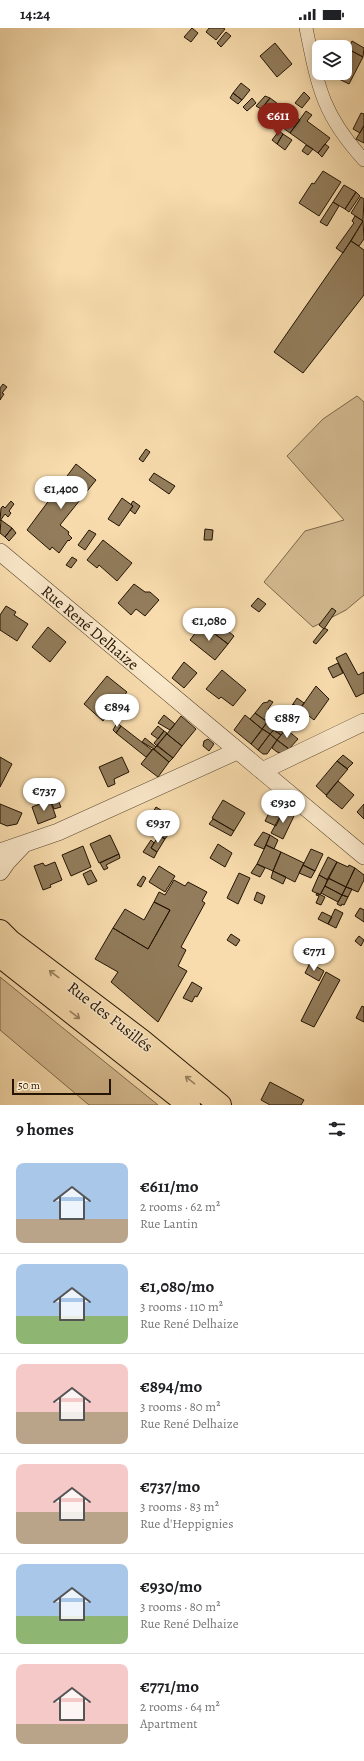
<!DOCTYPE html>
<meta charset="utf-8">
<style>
body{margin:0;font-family:Alegreya,serif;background:#f6f6f6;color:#202124;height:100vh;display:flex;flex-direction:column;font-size:15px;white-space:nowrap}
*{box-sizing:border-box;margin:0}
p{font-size:13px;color:#757577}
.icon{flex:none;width:22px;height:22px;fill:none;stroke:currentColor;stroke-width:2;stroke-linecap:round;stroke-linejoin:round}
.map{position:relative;height:1077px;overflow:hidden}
.panel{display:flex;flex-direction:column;background:#fff;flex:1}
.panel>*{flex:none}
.fabs{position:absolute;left:312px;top:12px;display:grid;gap:8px}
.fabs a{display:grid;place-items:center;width:40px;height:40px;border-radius:8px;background:#fff;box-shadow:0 2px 10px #0003;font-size:20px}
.scale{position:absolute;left:12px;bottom:10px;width:99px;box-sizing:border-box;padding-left:4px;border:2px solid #231403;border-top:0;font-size:11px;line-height:14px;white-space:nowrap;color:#231403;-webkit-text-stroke:3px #fae8ca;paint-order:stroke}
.price{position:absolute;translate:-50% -34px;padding:0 9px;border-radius:14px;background:#fff;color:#222;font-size:13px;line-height:26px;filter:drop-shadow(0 1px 2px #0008)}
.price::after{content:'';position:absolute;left:50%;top:24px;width:12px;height:9px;margin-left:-6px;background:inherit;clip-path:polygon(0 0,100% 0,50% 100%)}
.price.selected{background:#8f2418;color:#fff}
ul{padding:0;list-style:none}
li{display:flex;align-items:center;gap:12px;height:100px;padding:0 16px}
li+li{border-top:1px solid #e0e0e0}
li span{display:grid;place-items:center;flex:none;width:112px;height:80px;border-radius:8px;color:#555}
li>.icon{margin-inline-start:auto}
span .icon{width:48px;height:48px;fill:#fffc;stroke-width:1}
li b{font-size:17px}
h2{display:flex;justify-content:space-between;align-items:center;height:48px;padding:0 16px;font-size:17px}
.status{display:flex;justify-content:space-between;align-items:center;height:28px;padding:0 20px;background:#fff;direction:ltr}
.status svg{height:11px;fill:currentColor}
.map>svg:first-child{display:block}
.green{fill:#d4ba90;stroke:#7c674a}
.building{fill:#927c5b;stroke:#231403}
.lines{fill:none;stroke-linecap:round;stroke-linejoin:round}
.minor-casing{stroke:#58462e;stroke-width:14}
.tertiary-casing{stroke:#58462e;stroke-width:18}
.trunk-casing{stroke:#231403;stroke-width:24}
.minor{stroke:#fae8ca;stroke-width:13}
.tertiary{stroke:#fae8ca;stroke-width:17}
.trunk{stroke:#f8dcad;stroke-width:22}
.oneway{stroke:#988260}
.labels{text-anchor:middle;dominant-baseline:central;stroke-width:3;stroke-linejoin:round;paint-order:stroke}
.street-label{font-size:16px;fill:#231403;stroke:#fae8ca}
</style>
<div class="status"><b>14:24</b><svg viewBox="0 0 49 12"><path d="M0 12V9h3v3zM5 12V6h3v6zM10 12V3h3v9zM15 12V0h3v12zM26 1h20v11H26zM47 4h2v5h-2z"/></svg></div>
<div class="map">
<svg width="364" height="1077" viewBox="0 0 364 1077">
<rect width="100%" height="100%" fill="#f8dcad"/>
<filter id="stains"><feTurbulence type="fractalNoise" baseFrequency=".005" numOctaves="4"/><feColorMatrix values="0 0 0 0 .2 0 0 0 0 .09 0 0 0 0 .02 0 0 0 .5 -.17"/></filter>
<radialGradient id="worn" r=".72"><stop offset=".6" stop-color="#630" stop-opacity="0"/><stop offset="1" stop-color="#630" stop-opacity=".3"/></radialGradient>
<!-- green -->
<path class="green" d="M357 368 364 374V567L346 582 313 599 264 554 305 503 344 492 287 428 323 391Z
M0 949 158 1077H89L0 1002Z"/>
<!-- building -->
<path class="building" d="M192 0 198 5 191 14 184 9Z
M209 0H223L225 1 216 12 206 4Z
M226 4 231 8 221 19 217 15Z
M352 13 364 20 363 29 348 21Z
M275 15 292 36 277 49 260 28Z
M348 21 363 29 349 56 333 48 335 45H345V26Z
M241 55 250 62 242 72 233 65Z
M304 64 310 70 302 80 295 75Z
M233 65 242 72 238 76 230 70Z
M265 68 270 70 261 81 256 78Z
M252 70 256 75 247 83 243 79Z
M270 70 289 84 279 97 268 89 267 92 258 86Z
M306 83 312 87 307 93 330 110 318 125 290 105Z
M289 84 300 92 290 105 279 97Z
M361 85 364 86V97L360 105 353 101Z
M364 98V115L356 111Z
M279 103 283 106 277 116 272 112Z
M283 106 292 112 285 122 277 116Z
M325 116 329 119 322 129 318 125Z
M306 117 313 121 308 127 302 123Z
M323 143 341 154 319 188 299 175 312 155 314 156Z
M344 157 356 164 345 181 333 174Z
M356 164 360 168 349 184 345 181Z
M361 169 364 171 363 193 351 185Z
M333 174 339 178 327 198 320 194Z
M355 188 363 193 343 225 336 220 354 195 352 193Z
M363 193 364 211 359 218 351 213Z
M351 213 364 222V267L303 345 274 324Z
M3 356 7 359 2 365 4 366 0 372V360Z
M146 421 150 424 143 434 139 431Z
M76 436 96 452 60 497 69 504 68 506 72 510 69 513 68 512 59 525 52 519 50 522 27 502Z
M154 445 175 458 169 466 149 452Z
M122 470 133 478 119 498 108 491Z
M11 473 14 476 9 483 11 485 8 489 5 486 0 493 1 480 3 478 5 480Z
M133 473 140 478 135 486 130 482 133 478 131 476Z
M1 492 12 500 5 509 0 505Z
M12 500 16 505 9 513 5 509Z
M205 501 213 502 212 512H204Z
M89 502 96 506 85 522 78 517Z
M103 512 132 535 117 553 99 537 97 540 87 532Z
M72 529 77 532 71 540 66 537Z
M134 556 145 564H150L159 572 145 588 136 581 131 587 118 575Z
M258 570 266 576 259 584 251 578Z
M6 578 16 584 14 587 28 596 17 613 0 602V587Z
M332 580 336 583 324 601 319 597Z
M209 588 234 608 228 616 202 596Z
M202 596 228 616 215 632 190 612Z
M48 599 66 614 50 634 32 619Z
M324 600 328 602 316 616 313 614Z
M346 625 358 647 364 644V665L356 669 336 630Z
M184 634 197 645 184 660 172 650Z
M338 635 343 645 333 650 328 640Z
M222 642 246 662 233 678 221 669 219 671 206 661Z
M107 648 127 664 103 693 84 676Z
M316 658 329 671 314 692 300 681Z
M297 670 304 675 300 681 293 676Z
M269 672 273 674 268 681 272 684 265 692 255 685 263 675 268 674Z
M293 676 302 683 291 696 283 689Z
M255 685 267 694 262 701 250 691Z
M164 687 175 696 170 702 158 695Z
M245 687 262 701 251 716 234 702Z
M181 688 196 701 182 718 167 706Z
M283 689 291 696 281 707 274 702Z
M269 692 277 698 270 706 262 701Z
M117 695 121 698 116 705 113 702Z
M121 698 152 722 146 729 116 705Z
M158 698 164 703 158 711 151 706Z
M263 701 270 706 258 722 251 716Z
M286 701 298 711 289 721 277 712Z
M274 702 281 707 277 712 270 706Z
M164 703 167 705 157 718 154 715Z
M167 706 182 718 173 730 157 717Z
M270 706 277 712 267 726H263L258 722Z
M145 710 156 719 154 721 142 714Z
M208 711 214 716 209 723 203 718 204 713Z
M277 712 289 721 281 725 277 724 272 720Z
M157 718 173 730 169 734 154 721Z
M153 721 169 734 158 749 141 736Z
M343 727 353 735 347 741 337 733Z
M0 729 12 736 0 759Z
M122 729 129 744 114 751 115 756 108 759 99 739Z
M337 733 348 741 326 767 316 758Z
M338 753 354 767 342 781 326 768Z
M57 770 61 779 54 781 51 773Z
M50 772 56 789 38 796 32 779Z
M223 772 245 785 234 803 212 790Z
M275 773 284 781 276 798 265 793Z
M0 776 22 785 17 796 7 798 0 795Z
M364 776V791L357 784Z
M156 779 167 786 157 802 147 795Z
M284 781 294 788 283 811 271 805Z
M166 786 174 791 170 797 163 793Z
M213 791 234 803 231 808 209 796Z
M163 793 170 797 167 802 160 798Z
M147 795 157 802 160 798 167 802 165 806 168 807 165 811 144 800Z
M263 804 270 807 264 821 254 817Z
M110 807 119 826 99 835 90 816Z
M159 807 165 811 157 824 151 820Z
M270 807 278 812 274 821 266 817Z
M151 812 154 815 151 820 157 824 154 830 143 824Z
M218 816 232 825 225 839 210 830Z
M266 817 281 824 273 843 257 836Z
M83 818 91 839 71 848 62 827Z
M311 821 323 826 315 843 303 837Z
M281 824 304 835 295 854 273 843Z
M119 826 120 830 106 837 108 840 104 842 100 835Z
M328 829 337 834 328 852 319 847Z
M55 834 62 852 50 857 51 859 43 862 34 838 43 835 45 838Z
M337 834 348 839 349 837 355 840 346 859 328 850Z
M257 836 265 840 260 849 251 845Z
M303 837 315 843 311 850 299 845Z
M159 838 175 848 165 864 149 854Z
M355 840 364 847V852L358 864 346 859Z
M91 842 97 853 88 857 83 846Z
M273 843 286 849 283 856 271 850Z
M239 845 250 850 238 876 227 870Z
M319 847 328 852 320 867 312 863Z
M143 848 146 850 141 859 137 857Z
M328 850 346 859 342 867 325 858Z
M174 852 185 858 188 854 207 864 202 873 205 875 181 919 186 922 178 938 187 943 158 994 111 954 118 944 95 931 113 900 148 921 170 882 154 874 159 864 165 867Z
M325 858 342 867 338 874 321 865Z
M346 859 352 861 348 869 342 867Z
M257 864 265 868 262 876 254 872Z
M317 865 325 869 321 877 316 875 319 868 316 867Z
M342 867 348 869 344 877 342 876 341 878 337 876Z
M154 874 170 882 148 921 113 900 125 881 144 892Z
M360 880 364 882V894L355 888Z
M335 881 343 885 336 900 328 896Z
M322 884 332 889 328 896 318 891Z
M231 906 240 912 236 918 227 912Z
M359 908 364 912 361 918 355 913Z
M310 935 324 943 319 953 305 945Z
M326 944 340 952 314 999 301 993Z
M192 954 202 960 197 969 195 968 192 974 183 970Z
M362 978 364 979V994L356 990Z
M270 1054 304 1072 301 1077H270L261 1072Z"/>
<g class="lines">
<!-- minor casing -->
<g class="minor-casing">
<path id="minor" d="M306 0C318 59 322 86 364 132"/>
</g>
<!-- tertiary casing -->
<g class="tertiary-casing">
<path id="tertiary" d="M0 524 364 828
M262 743 364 694
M0 824 58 804 237 723
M0 844 7 834 22 818"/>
</g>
<!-- trunk casing -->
<g class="trunk-casing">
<path id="trunk" d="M0 903 10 913 141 1012 220 1077
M0 928 189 1077"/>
</g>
<!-- minor -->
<use href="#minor" class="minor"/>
<!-- tertiary -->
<use href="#tertiary" class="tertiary"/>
<!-- trunk -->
<use href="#trunk" class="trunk"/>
</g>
<!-- one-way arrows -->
<defs><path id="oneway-shaft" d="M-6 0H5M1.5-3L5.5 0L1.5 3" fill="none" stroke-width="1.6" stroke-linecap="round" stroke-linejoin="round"/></defs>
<g class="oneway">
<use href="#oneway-shaft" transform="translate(54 946) rotate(-143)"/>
<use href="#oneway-shaft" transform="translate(75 987) rotate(38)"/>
<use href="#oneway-shaft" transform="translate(190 1052) rotate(-141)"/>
</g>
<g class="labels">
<!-- street labels -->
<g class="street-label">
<text transform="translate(90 600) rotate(40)">Rue René Delhaize</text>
<text transform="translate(110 989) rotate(38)">Rue des Fusillés</text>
</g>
</g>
<rect width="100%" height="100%" filter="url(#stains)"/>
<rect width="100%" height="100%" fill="url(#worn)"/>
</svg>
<div class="fabs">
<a><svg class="icon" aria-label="layers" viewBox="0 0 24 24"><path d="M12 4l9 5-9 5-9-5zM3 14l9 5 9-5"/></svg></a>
</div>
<div class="scale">50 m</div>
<b class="price selected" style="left:278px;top:109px">€611</b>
<b class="price" style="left:61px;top:482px">€1,400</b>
<b class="price" style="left:209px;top:614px">€1,080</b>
<b class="price" style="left:117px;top:700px">€894</b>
<b class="price" style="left:287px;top:711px">€887</b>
<b class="price" style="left:44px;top:784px">€737</b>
<b class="price" style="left:283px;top:796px">€930</b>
<b class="price" style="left:158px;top:816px">€937</b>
<b class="price" style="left:314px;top:944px">€771</b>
</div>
<section class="panel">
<h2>9 homes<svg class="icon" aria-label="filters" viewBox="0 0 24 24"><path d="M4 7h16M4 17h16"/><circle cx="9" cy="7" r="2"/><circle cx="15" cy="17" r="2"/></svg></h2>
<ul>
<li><span style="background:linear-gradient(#a9c7e8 70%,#b9a48a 0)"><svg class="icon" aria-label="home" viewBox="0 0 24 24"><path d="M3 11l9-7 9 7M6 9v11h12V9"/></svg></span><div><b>€611/mo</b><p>2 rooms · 62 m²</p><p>Rue Lantin</p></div></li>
<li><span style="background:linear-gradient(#a9c7e8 65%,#8fb573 0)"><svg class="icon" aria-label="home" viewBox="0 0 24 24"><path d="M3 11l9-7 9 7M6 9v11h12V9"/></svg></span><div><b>€1,080/mo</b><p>3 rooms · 110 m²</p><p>Rue René Delhaize</p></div></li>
<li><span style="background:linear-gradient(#f6c9c9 60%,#b9a48a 0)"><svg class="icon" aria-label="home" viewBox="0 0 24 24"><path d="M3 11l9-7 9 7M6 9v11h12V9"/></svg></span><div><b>€894/mo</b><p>3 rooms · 80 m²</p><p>Rue René Delhaize</p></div></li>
<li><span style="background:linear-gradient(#f6c9c9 60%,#b9a48a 0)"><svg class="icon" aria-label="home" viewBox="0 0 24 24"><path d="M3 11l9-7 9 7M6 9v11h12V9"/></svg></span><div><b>€737/mo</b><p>3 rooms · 83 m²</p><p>Rue d'Heppignies</p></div></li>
<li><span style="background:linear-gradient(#a9c7e8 65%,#8fb573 0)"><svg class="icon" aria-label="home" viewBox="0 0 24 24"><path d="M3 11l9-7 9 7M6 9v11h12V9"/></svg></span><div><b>€930/mo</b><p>3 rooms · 80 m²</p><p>Rue René Delhaize</p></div></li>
<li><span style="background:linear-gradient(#f6c9c9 75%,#b9a48a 0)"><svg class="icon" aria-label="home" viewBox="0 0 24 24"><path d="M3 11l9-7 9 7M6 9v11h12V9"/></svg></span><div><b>€771/mo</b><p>2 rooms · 64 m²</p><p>Apartment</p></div></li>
</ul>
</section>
